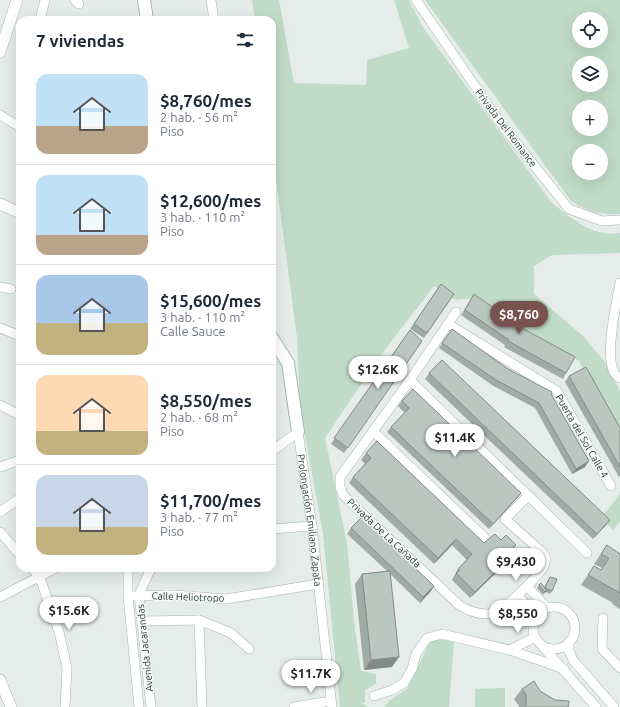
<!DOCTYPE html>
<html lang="es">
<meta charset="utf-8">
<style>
body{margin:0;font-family:Ubuntu,sans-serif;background:#f2f2f3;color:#1f2937;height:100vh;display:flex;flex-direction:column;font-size:15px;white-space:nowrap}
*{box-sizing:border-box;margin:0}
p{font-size:13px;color:#747a83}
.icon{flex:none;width:22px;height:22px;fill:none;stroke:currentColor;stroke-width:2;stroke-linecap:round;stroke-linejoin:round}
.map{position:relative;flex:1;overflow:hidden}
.drawer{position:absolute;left:16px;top:16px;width:260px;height:556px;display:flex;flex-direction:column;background:#fff;border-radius:12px;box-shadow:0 4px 16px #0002}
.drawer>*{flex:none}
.buttons{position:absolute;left:572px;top:12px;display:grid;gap:8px}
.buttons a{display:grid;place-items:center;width:36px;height:36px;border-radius:50%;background:#fff;box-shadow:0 4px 16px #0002;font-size:20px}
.price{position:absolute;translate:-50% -34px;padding:0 9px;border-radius:14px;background:#fff;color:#222;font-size:13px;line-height:26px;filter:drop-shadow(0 1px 2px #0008)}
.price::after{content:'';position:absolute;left:50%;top:24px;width:12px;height:9px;margin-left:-6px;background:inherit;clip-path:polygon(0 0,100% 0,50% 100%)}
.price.active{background:#78524e;color:#fff}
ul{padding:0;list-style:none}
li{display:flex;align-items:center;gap:12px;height:100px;padding:0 20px}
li+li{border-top:1px solid #e0e1e3}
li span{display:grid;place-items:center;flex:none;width:112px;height:80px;border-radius:12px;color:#555}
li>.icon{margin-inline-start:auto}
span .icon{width:48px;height:48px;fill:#fffc;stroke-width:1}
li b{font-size:17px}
h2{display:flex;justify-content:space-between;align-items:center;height:48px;padding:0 20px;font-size:17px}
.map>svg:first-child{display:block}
.green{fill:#c0dbc6;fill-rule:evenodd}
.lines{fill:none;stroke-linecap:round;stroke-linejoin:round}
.minor-casing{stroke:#a8b4af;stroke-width:10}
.tertiary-casing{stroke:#a8b4af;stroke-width:12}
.secondary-casing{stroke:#a4b7b0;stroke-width:14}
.minor{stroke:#fff;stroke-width:9}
.tertiary{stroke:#fff;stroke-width:11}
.secondary{stroke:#fff;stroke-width:12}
.wall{fill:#a0aba6}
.shaded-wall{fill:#828b87}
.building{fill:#bac7c1;stroke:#828b87}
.labels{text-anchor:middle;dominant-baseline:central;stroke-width:3;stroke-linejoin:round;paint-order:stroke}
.street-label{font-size:10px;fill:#263c35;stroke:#f5f9f7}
</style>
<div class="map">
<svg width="620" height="707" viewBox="0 0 620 707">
<rect width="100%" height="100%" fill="#e5ece9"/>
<!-- green -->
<path class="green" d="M252 0H279L294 83 366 85 367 60 409 48 394 0H409L422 26 551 202C571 218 593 238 620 233V253L552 255 534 266V294L583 336 605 362 620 391V434L579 361 472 298 456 300 434 286 380 356 325 438 347 543 354 620 361 671 376 674V684L365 690V703L360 702 368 707H340L323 533 300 409 297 338 272 149V20H255Z
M425 0H620V214C599 215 589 212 571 201ZM579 19H601V41H579ZM579 63H601V85H579ZM579 107H601V129H579ZM579 151H601V173H579Z
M620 494V521L613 530 601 518Z
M431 640H454L449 707H384L389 701 407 689Z
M505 688V707H475V689Z"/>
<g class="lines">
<!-- minor casing -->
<g class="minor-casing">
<g id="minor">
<path d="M75 0 79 4"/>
<path d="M211 0 214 20"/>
<path d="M416 0 501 124 569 209 602 221 620 220"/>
<path d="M40 20 45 0"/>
<path d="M0 115 20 127"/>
<path d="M620 283C617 301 600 370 620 378"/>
<path d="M0 287 11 289"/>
<path d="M456 312 410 380 340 477V487L343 495 459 605C470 612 481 616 495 613 504 610 537 577 543 568 544 566 545 562 546 559L543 553 505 519 528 496"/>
<path d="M448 324 557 391 611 486"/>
<path d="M0 328 20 336"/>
<path d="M410 380 587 553"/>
<path d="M0 405 20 415"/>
<path d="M373 431 485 538"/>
<path id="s1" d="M272 451 298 432 312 526 332 707"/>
<path d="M0 467 20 460"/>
<path d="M0 512 20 498"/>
<path d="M272 529 312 526"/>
<path d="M0 532 20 555"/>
<path d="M32 568 40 578 59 632 67 668 65 707"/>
<path d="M128 568V596L139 707"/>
<path d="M151 568 139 595 151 707"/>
<path d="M527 586 547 608"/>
<path d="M518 595 536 617"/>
<path d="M128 596 175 595 226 599 318 584"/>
<path d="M0 597 56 568"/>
<circle cx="554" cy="628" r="21"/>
<path d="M603 618 602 649 620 668"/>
<path d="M199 620 202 707"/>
<path d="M143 621 199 620 231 633 249 649"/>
<path d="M569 642V651L573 660 614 707"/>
<path d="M543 647 596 707"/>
<path d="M510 650 535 637"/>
<path d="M374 696 392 690 404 683 412 669 416 654 427 638 442 634 510 650 564 669"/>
<path d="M294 707 331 701"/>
</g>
</g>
<!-- tertiary casing -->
<g class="tertiary-casing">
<path id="tertiary" d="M0 52 17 0
M0 204 20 213
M0 680 11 707"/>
</g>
<!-- secondary casing -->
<g class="secondary-casing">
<path id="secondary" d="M144 0 147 20
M272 338 288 363 298 432"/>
</g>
<!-- minor -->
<use href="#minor" class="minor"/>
<!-- tertiary -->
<use href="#tertiary" class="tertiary"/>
<!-- secondary -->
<use href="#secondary" class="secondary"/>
</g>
<!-- wall -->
<path class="wall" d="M441 284 454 294 424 338 410 329Z
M474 294 566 373 563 379 504 347 505 345 461 315Z
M452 329 508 369 551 394 585 467 572 474 535 408 492 385 439 348Z
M406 335 422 341 344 453 331 444Z
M429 373 606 525 593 539 425 379Z
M569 376 620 428V476L619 477 565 382Z
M404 398 521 493 517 498 489 529 387 432 391 427 405 413 398 406Z
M366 453 484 543 512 551 503 566 470 598 452 580 454 576 458 569 467 560 452 545 434 564 349 483 353 477 365 464 361 460Z
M351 528 431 591 420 603 390 574 392 667 364 670 355 584 362 574 387 571 347 534Z
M607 545 620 554V609L612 604 613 603 581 585 594 566 601 570 602 568 594 564Z
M550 577 552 591 550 594 546 592 543 595 537 588 539 585 544 587Z
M522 689 540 691 555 700 568 707H519V706L514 699Z"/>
<!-- shaded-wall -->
<path class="shaded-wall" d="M589 461 585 467 572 474 576 469Z
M521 493 517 498 489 529 493 524Z
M610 520 606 525 593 539 597 534Z
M456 539 452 545 434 564 438 558Z
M513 552 503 566 470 598 475 592Z
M434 586 431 591 420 603 423 597Z
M399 657 392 667 364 670 371 660Z"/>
<!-- building -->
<path class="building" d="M441 284 454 294 427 333 414 324Z
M474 294 522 328 575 357 566 373 508 341 509 340 465 310Z
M452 329 508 369 552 392 551 394 589 461 576 469 539 403 496 380 442 343Z
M410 330 422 341 348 448 334 438Z
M442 360 610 520 597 534 429 373Z
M586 367 620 428V467L569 376Z
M413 389 521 493 493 524 391 427 409 408 402 401Z
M377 441 484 543 495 534 501 540 506 535 516 545 511 550 513 552 508 559 475 592 456 573 460 570 458 569 472 554 456 539 438 558 353 477 371 458 366 453Z
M362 517 434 586 423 597 351 528Z
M607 545 620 554V593L588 575 594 566 601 570 609 558 601 554Z
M390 571 399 657 371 660 362 574Z
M550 577 557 579 552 591 545 588Z
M541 583 547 591 545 592 539 585Z
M534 681 540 691 555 700 569 701 568 707H526V695L522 689Z"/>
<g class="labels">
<!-- street labels -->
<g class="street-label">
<text transform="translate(506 128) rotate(53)">Privada Del Romance</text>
<text transform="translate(582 436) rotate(60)">Puerta del Sol Calle 4</text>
<text stroke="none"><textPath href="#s1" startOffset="121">Prolongación Emiliano Zapata</textPath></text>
<text transform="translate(384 533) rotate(43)">Privada De La Cañada</text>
<text transform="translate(188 597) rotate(2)">Calle Heliotropo</text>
<text transform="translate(145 648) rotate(-96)">Avenida Jacarandas</text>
</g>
</g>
</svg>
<div class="buttons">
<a><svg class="icon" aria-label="locate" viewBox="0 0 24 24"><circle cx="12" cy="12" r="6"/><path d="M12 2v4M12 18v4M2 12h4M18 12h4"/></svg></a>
<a><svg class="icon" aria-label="layers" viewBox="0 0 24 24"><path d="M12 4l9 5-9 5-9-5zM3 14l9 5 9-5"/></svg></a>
<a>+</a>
<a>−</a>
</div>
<b class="price active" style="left:519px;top:335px">$8,760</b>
<b class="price" style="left:378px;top:390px">$12.6K</b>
<b class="price" style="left:455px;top:458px">$11.4K</b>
<b class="price" style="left:516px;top:582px">$9,430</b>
<b class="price" style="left:69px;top:631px">$15.6K</b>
<b class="price" style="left:518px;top:634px">$8,550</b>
<b class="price" style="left:311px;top:694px">$11.7K</b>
<section class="drawer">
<h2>7 viviendas<svg class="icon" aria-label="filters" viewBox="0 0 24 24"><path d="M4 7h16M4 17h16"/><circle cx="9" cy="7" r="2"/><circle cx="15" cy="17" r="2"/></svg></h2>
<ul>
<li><span style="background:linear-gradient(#bfe0f5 65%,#b9a48a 0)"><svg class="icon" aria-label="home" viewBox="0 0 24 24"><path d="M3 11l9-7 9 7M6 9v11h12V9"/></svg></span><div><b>$8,760/mes</b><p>2 hab. · 56 m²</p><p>Piso</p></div></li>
<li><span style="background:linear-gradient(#bfe0f5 75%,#b9a48a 0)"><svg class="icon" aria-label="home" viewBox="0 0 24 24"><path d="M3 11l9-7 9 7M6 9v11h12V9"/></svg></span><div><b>$12,600/mes</b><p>3 hab. · 110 m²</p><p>Piso</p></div></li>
<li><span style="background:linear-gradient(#a9c7e8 60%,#c2b280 0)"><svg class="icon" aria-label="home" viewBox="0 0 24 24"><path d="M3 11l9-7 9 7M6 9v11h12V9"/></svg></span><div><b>$15,600/mes</b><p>3 hab. · 110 m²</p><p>Calle Sauce</p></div></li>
<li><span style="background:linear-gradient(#ffd9b3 70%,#c2b280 0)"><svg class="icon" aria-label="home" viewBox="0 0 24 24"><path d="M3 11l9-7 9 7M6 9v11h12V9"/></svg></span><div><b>$8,550/mes</b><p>2 hab. · 68 m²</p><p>Piso</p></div></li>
<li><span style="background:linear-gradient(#c9d6e8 65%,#c2b280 0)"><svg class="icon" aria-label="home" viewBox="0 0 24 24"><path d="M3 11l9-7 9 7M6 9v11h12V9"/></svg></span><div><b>$11,700/mes</b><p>3 hab. · 77 m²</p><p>Piso</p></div></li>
</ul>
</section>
</div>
